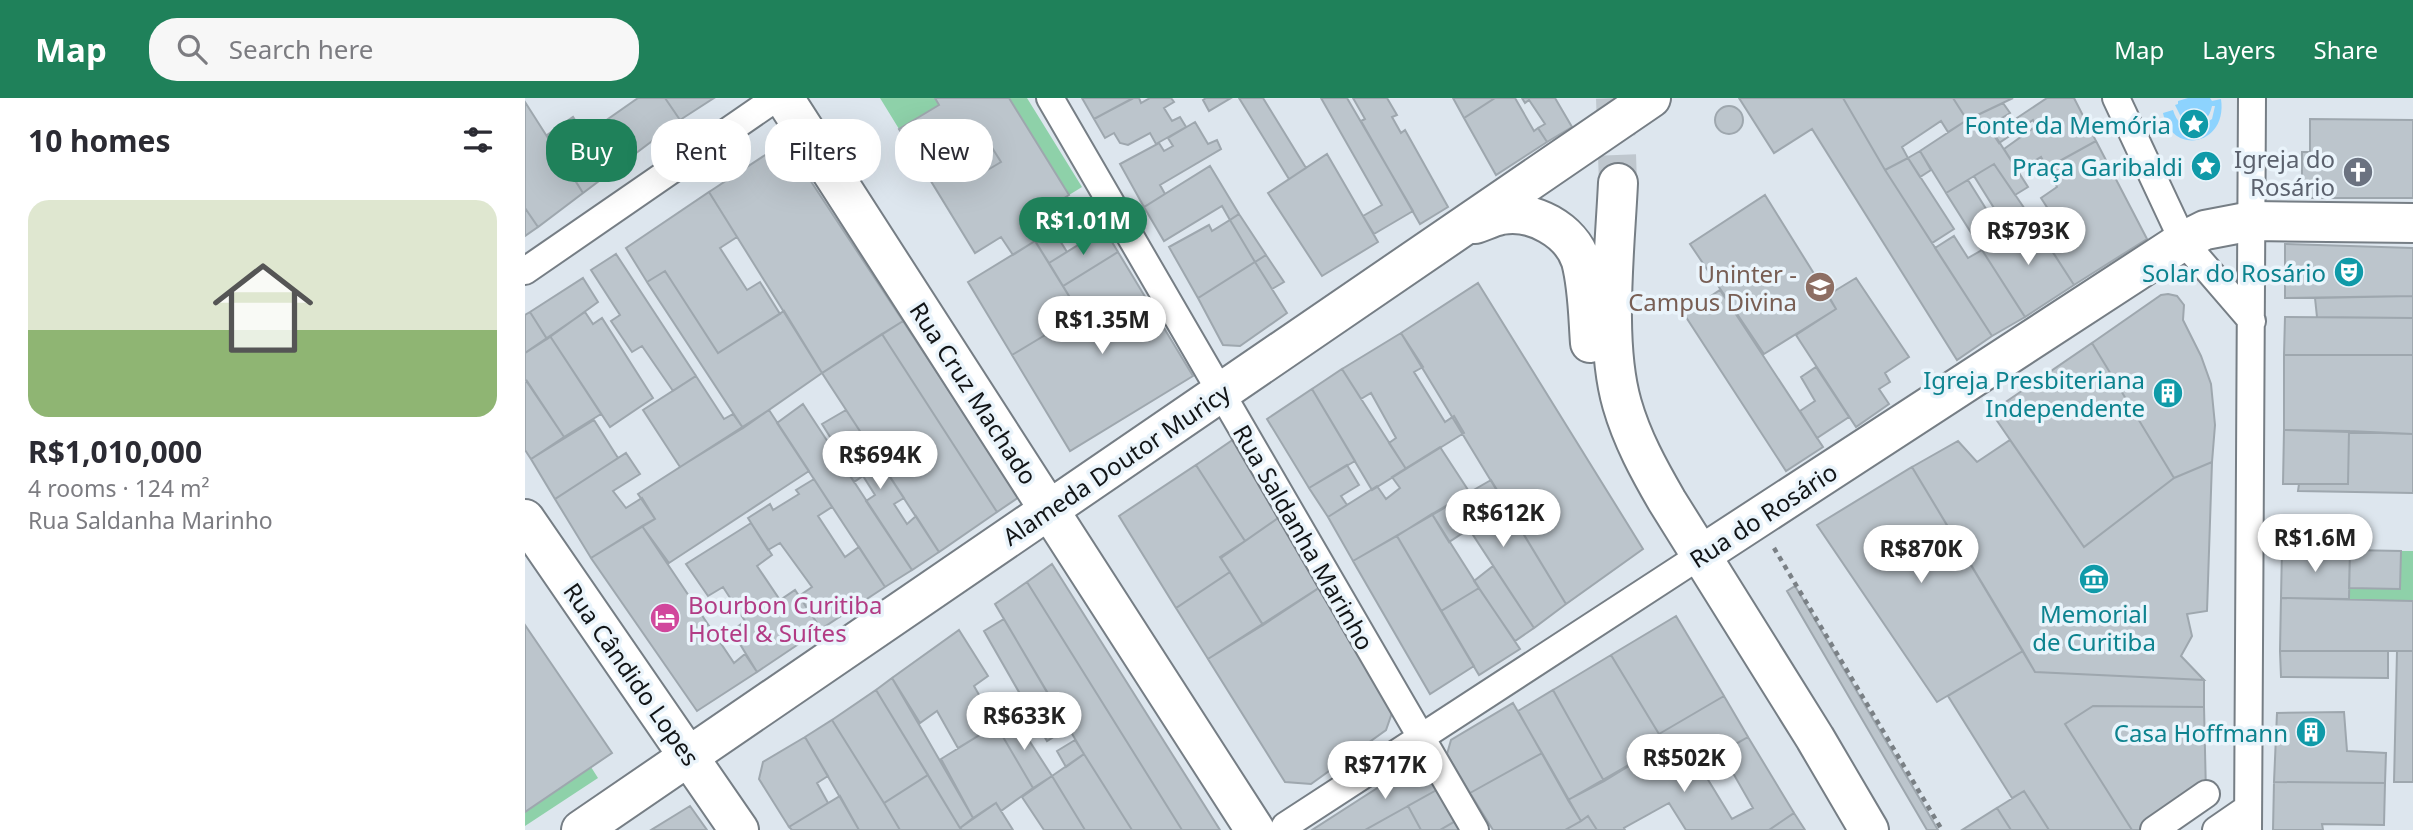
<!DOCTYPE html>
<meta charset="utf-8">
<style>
body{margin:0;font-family:"Noto Sans",sans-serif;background:#f7f7f7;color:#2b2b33;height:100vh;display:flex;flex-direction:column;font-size:26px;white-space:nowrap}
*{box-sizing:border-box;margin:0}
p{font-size:23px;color:#7c7c81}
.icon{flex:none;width:38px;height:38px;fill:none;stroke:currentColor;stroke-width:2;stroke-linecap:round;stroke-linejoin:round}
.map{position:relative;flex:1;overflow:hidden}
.side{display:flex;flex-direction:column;background:#fff;width:525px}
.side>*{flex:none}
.hud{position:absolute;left:21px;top:21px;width:665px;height:63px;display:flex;gap:14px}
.price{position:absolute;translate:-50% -60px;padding:0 16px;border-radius:24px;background:#fff;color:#222;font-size:23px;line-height:46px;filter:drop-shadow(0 2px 4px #0008)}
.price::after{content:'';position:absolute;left:50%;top:42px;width:21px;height:16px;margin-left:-10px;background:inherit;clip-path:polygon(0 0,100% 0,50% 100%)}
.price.on{background:#1f815a;color:#fff}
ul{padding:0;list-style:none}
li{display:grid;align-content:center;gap:14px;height:371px;padding:0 28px}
li span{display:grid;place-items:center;height:217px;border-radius:21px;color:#555}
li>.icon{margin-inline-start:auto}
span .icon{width:126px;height:126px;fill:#fffc;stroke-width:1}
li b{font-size:30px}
h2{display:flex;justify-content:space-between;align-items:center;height:84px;padding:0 28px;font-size:30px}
.tag{padding:0 24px;border-radius:28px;background:#fff;box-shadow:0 7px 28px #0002;font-size:24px;line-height:63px}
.tag.on{background:#1f815a;color:#fff}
header{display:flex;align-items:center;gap:42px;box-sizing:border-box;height:98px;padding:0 35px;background:#1f815a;color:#fff}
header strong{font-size:33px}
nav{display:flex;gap:38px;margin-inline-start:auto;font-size:24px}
.search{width:490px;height:63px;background:#f7f7f7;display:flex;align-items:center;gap:18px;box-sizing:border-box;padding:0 24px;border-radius:28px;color:#7c7c81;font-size:26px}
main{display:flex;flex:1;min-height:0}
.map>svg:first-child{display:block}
.green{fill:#8ed1a9}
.water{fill:#8dd3fe}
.building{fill:#bcc5cc;stroke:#9ea7ae;stroke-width:2;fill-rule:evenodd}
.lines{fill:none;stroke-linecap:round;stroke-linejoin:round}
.secondary-tunnel{stroke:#bfc7ce;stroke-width:38;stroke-dasharray:38 19;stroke-linecap:butt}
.street-casing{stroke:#767e85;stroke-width:30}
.secondary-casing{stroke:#767e85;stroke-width:42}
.path{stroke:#7a8085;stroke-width:4.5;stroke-dasharray:5 5;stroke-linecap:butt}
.street{stroke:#fff;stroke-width:26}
.secondary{stroke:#fff;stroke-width:38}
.labels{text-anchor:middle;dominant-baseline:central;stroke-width:7;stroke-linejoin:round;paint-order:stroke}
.culture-label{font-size:24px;fill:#0d838f;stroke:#eaf4fb;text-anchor:end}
.worship-label{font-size:24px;fill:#5b616d;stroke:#eaf4fb;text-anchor:end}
.education-label{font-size:24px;fill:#785e54;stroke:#eaf4fb;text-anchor:end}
.street-label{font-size:24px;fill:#121517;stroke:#eaf4fb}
.hotel-label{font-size:24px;fill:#b23c85;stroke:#eaf4fb;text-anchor:start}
</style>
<header>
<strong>Map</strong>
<div class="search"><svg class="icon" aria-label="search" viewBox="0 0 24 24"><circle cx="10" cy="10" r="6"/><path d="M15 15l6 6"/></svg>Search here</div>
<nav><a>Map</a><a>Layers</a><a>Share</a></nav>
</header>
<main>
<section class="side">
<h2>10 homes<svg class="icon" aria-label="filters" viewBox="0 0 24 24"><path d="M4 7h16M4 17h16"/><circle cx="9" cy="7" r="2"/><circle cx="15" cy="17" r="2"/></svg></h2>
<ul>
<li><span style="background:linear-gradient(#dfe7d0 60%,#8fb573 0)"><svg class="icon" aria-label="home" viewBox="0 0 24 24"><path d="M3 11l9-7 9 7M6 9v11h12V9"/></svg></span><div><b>R$1,010,000</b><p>4 rooms · 124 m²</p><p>Rua Saldanha Marinho</p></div></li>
</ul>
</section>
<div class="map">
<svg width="1888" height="732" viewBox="0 0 1888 732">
<rect width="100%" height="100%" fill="#dde6ee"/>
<!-- green -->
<path class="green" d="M355 0H410L414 7 374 31Z
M484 0H502L557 89 544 97Z
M1876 453H1888V503L1824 501V490L1875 491Z
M66 669 73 680 0 728V714Z"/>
<!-- water -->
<path class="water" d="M1663 0H1685L1687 3 1696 1C1703 47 1647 59 1638 15L1648 12C1652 25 1659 31 1673 30L1687 21 1690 8H1687C1684 23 1674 29 1659 25L1650 7 1653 6V3Z"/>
<!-- building -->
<path class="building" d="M113 0H140L155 22 58 95 22 37 48 19 60 37Z
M140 0H189L155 22Z
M410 0H484L544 97 517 114 542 154 524 165 510 143 488 157 476 139 450 155 374 31 414 7ZM454 29 476 64 461 73 440 38Z
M557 0H606L607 1 569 21Z
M614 0 616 5 625 0H646L649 4 639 10 647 23 655 19 661 29 631 46 625 35 603 47 595 45 589 35 580 40 569 21 608 0Z
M681 0H706L684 13 678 2Z
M714 0H738L781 70 764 81Z
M796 0H822L888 113 849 136 838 118 857 107Z
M828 0H862L872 17 867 19 876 35 880 32 923 109 895 126 836 23 840 21Z
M928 0H970L939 20Z
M970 0H990L1009 33 1013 30 1022 44 971 77 939 20Z
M997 0H1030L1047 29 1022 44 1013 30 1020 26 1004 2 1000 5Z
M1214 0H1318L1360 72 1467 238 1432 262 1287 31 1249 55Z
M1318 0H1428L1442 22 1423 34 1416 23 1377 49 1383 60 1360 72Z
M1428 0H1488L1442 22Z
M1522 0H1549L1571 43 1522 70 1516 59 1493 73 1479 51 1511 28 1508 22 1474 45 1468 36Z
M0 4 58 95 13 129 0 110Z
M1478 5 1485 15 1464 28 1503 89 1490 97 1469 66 1421 95 1395 53 1442 22Z
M1190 22a14 14 0 1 1 28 0a14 14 0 1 1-28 0Z
M1785 21 1888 22V100H1785V95H1777V54H1785Z
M670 24 683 46 692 42 696 51 635 87 640 96 619 109 595 66 634 45 639 53 648 48 643 40Z
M454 29 476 64 461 73 440 38Z
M1571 43 1622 141 1549 187 1514 133 1527 125 1533 135 1548 126 1541 112 1529 120 1516 100 1532 89 1522 70Z
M260 44 378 223 297 275 184 94Z
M1395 53 1406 72 1395 79 1383 60Z
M802 56 853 144 797 178 743 95Z
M1383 60 1429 131 1407 145 1360 72Z
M1469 66 1506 120 1484 134 1449 78Z
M685 68 714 116 705 122 697 108 639 143 619 109Z
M1443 82 1478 138 1457 152 1421 95Z
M184 94 212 139 195 150 222 192 235 184 255 216 193 255 140 173 122 184 101 150Z
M1240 97 1311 211 1239 256 1165 146Z
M0 110 13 129 0 138Z
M714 116 741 157 730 164 705 122Z
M1506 120 1549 187 1500 219 1457 152Z
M705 122 730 164 673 200 644 149 684 127 687 133Z
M579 131 593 154 538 188 524 165Z
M1429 138 1443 160 1457 152 1500 219 1467 238 1410 150Z
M510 143 555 216 487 257 443 184Z
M1760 146 1888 150V198L1760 200Z
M593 154 668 278 545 353 487 257 555 216 538 188Z
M91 156 171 278 148 293 117 248 107 254 86 223 95 217 66 172Z
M741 157 759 184 747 191 730 164Z
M730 164 762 215 715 248 698 247 673 200Z
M140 173 193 255 259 213 297 275 218 330 122 184Z
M58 180 73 204 22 241 5 214Z
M1331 180 1384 259 1360 275 1365 284 1354 291 1364 306 1331 329 1271 237 1311 211 1303 197Z
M953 185 1118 451 1041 506 876 235Z
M1195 192 1298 349 1261 373 1159 216Z
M1643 196 1652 198 1659 207 1658 222 1676 258 1686 286 1690 327 1687 364 1649 380 1567 245 1636 197Z
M1888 198V220L1792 219 1790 200Z
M5 214 22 241 0 255V217Z
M60 214 68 226 77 220 128 300 85 329 25 238Z
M1760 219 1888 220V257H1759Z
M378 223 494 399 472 414 357 236Z
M876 235 898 269 889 274 920 324 929 318 939 335 881 371 864 345 871 340 846 295 836 301 817 271Z
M357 236 472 414 414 454 297 275Z
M25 238 76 316 39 339 0 281V255Z
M1567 245 1649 380 1559 449 1466 314Z
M1759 257H1888V336L1759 332Z
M1291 269 1324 319 1292 340 1275 313 1290 303 1276 279Z
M817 271 881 371 847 392 787 291Z
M171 278 199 321 208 316 218 330 155 369 118 312Z
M2 283 39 339 6 361 0 352V285Z
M787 291 830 363 784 390 742 321Z
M278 306 387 472 360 489 252 325Z
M244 312 284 373 144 465 117 428 130 421 113 396Z
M321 312 379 400 369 406 382 426 391 418 414 454 387 472 341 403 350 397 338 378 329 384 313 359 321 353 312 340 307 342 297 326Z
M69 322 93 360 30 401 6 361Z
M1759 332 1824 333 1823 386H1758Z
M1824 333 1888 336V395L1773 393 1774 386H1823Z
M709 341 756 418 720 443 671 367Z
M1485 342 1559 449 1649 380 1687 364 1682 513 1662 516 1667 538 1656 558 1679 582 1510 574 1387 369 1433 343 1452 364Z
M915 349 945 395 828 463 803 419 852 388 861 401 875 390 867 379Z
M101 355 115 376 88 393 101 410 117 400 130 421 66 460 30 401Z
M671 367 720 443 695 459 705 474 651 510 594 418Z
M822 367 834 387 816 398 822 407 803 419 784 390Z
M1387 369 1498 553 1412 604 1292 427Z
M289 381 307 409 293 418 320 459 334 449 360 489 296 531 274 498 287 489 255 445 243 452 223 420 245 406 248 412 274 396 271 392Z
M966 382 1041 506 1009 530 944 431 924 444 907 416Z
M907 416 954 490 916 513 872 438Z
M756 418 797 488 738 527 696 460Z
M226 425 247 457 232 468 255 502 270 492 296 531 232 574 207 533 220 523 198 489 183 498 161 466Z
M117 428 209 565 220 556 232 574 172 613 66 460Z
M872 438 949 568 905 596 828 463Z
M1757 450 1825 452 1824 501 1756 500Z
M1825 452 1876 453 1875 491 1824 490Z
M527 466 695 732H657L502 484Z
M968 468 1009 530 990 543 949 483Z
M705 474 738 527 683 561 651 510Z
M502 484 657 732H607L559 656 470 506Z
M797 488 869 609 861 632 786 686 760 684 683 561Z
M1270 488 1413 732H1402L1262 493Z
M954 490 995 551 954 577 916 513Z
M1756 500 1888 503V553H1755Z
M1151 518 1199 598 1134 636 1086 557Z
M479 521 543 630 522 643 459 533Z
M0 527 87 655 0 714Z
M434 532 463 578 449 588 471 627 433 650 412 613 395 625 367 580Z
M1498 553 1510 574 1679 582V609L1568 608 1540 626 1607 732H1524L1499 693 1487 700 1423 598Z
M1755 553H1863V580L1756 579Z
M1872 553H1888V684H1869Z
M1086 557 1140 646 1079 683 1028 592Z
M367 580 448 720 435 730 351 592Z
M351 592 403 677 359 705 307 622Z
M1028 592 1079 683 1043 702 993 613Z
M1199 598 1223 639 1158 677 1134 636Z
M988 605 1017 655 945 695 922 656 926 642Z
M1568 608 1679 609 1681 696 1629 732H1607L1540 626Z
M1819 614 1822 653 1861 655 1860 685 1749 684 1752 615Z
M487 616 527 678 508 690 471 627Z
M307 622 359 705 375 732H334L280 639Z
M471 627 508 690 476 713 471 705 448 720 416 661Z
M280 639 303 678 292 685 303 705 264 729 234 681 238 664Z
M1223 639 1269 715 1244 732H1161L1144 705 1099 730 1100 732H1072L1063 718 1056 723 1043 702 1140 646 1158 677 1174 667 1207 721 1228 710 1196 654Z
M550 642 559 656 541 669 532 653Z
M1017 655 1056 723 1040 732H968L945 695Z
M559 656 607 732H560L527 678Z
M885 669 906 671 917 689 840 732H787Z
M403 677 435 730 437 732H375L359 705Z
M527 678 560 732H519L497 699Z
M1749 684 1860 685 1859 727 1797 726 1798 732H1748Z
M917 689 934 721 915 732H896L883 708Z
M1499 693 1519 724 1524 732H1486L1472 710Z
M315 698 334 732H267L264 729Z
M471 705 488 732H437L435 730Z
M165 708 182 732H126Z
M883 708 896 732H840Z
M1472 710 1486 732H1437Z
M1269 715 1280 732H1244Z
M1063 718 1072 732H1040L1056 723Z
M934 721 940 732H915Z"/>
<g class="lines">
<!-- secondary-tunnel -->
<path class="secondary-tunnel" d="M1090 0 1093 85"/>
<!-- street casing -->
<g class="street-casing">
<path id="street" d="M525 0 950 732
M1591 0 1658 143 1727 223
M0 173 251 0
M758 732 760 728 1176 457
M1629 732 1681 696
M1691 732 1723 710
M1723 732 1727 0"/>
</g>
<!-- secondary casing -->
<g class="secondary-casing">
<path id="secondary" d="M259 0 730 732
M1093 85C1090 150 1079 244 1097 306 1107 341 1124 372 1142 403L1290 640 1344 732
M950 126C959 123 967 119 976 117 1007 111 1046 132 1056 163 1063 189 1063 218 1065 245
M0 421 214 732
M1176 457 1658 143 1680 132 1727 123 1888 125
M56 732 1126 0"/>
</g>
<!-- path -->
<path class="path" d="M1249 450 1417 732"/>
<!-- street -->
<use href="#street" class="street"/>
<!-- secondary -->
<use href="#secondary" class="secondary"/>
</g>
<!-- icons -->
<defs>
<g id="sight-disc" transform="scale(1.575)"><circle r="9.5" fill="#0f9aa8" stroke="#eaf4fb"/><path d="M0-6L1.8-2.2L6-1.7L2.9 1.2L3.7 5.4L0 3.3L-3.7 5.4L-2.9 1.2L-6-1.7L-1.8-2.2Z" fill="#fff"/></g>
<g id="church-disc" transform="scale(1.575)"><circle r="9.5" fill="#6b7280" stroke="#eaf4fb"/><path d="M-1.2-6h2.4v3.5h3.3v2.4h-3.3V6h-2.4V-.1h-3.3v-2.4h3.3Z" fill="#fff"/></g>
<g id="theatre-disc" transform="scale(1.575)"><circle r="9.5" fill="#0f9aa8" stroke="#eaf4fb"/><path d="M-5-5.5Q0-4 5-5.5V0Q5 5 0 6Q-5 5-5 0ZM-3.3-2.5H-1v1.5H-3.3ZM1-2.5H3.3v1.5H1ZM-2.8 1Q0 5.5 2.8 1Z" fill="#fff"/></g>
<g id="university-disc" transform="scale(1.575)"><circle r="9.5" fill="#8d6e63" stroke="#eaf4fb"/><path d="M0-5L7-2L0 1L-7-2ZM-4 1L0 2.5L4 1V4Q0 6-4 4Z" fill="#fff"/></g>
<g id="building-disc" transform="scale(1.575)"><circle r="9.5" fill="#0f9aa8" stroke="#eaf4fb"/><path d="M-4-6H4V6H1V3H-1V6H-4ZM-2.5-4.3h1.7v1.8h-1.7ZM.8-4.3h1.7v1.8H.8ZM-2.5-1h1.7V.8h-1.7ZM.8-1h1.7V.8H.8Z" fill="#fff"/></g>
<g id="museum-disc" transform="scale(1.575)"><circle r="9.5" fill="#0f9aa8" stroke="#eaf4fb"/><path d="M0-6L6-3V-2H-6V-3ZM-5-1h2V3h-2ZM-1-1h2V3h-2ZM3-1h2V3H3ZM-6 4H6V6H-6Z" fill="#fff"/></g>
<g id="hotel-disc" transform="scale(1.575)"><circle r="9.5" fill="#d1479c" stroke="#eaf4fb"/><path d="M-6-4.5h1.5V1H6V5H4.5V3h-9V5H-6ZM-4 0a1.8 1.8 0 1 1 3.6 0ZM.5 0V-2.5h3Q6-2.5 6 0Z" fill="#fff"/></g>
</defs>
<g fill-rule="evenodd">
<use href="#sight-disc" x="1669" y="26"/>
<use href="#sight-disc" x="1681" y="68"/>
<use href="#church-disc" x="1833" y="74"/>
<use href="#theatre-disc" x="1824" y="174"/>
<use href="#university-disc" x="1295" y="189"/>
<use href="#building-disc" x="1643" y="295"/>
<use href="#museum-disc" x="1569" y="481"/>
<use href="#hotel-disc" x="140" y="520"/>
<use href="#building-disc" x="1786" y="634"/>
</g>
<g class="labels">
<!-- culture labels -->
<g class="culture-label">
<text x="1646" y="26">Fonte da Memória</text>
<text x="1658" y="68">Praça Garibaldi</text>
<text x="1801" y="174">Solar do Rosário</text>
<text x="1620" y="281">Igreja Presbiteriana<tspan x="1620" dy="28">Independente</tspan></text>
<text x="1569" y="515" text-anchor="middle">Memorial<tspan x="1569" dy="28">de Curitiba</tspan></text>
<text x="1763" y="634">Casa Hoffmann</text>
</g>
<!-- worship labels -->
<g class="worship-label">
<text x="1810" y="60">Igreja do<tspan x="1810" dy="28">Rosário</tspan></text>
</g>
<!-- education labels -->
<g class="education-label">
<text x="1272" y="175">Uninter -<tspan x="1272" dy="28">Campus Divina</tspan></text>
</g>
<!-- street labels -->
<g class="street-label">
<text transform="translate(449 295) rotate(57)">Rua Cruz Machado</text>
<text transform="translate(591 366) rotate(-34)">Alameda Doutor Muricy</text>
<text transform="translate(1238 417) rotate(-33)">Rua do Rosário</text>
<text transform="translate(779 439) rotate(60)">Rua Saldanha Marinho</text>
<text transform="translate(107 576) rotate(55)">Rua Cândido Lopes</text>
</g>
<!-- hotel labels -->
<g class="hotel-label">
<text x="163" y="506">Bourbon Curitiba<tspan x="163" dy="28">Hotel &amp; Suítes</tspan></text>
</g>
</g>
</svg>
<b class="price on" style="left:558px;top:159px">R$1.01M</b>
<b class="price" style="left:1503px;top:169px">R$793K</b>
<b class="price" style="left:577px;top:258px">R$1.35M</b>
<b class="price" style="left:355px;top:393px">R$694K</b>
<b class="price" style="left:978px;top:451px">R$612K</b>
<b class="price" style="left:1790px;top:476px">R$1.6M</b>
<b class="price" style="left:1396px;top:487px">R$870K</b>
<b class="price" style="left:499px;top:654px">R$633K</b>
<b class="price" style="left:1159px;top:696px">R$502K</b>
<b class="price" style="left:860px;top:703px">R$717K</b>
<div class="hud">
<a class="tag on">Buy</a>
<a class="tag">Rent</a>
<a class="tag">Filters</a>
<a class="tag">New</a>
</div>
</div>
</main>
